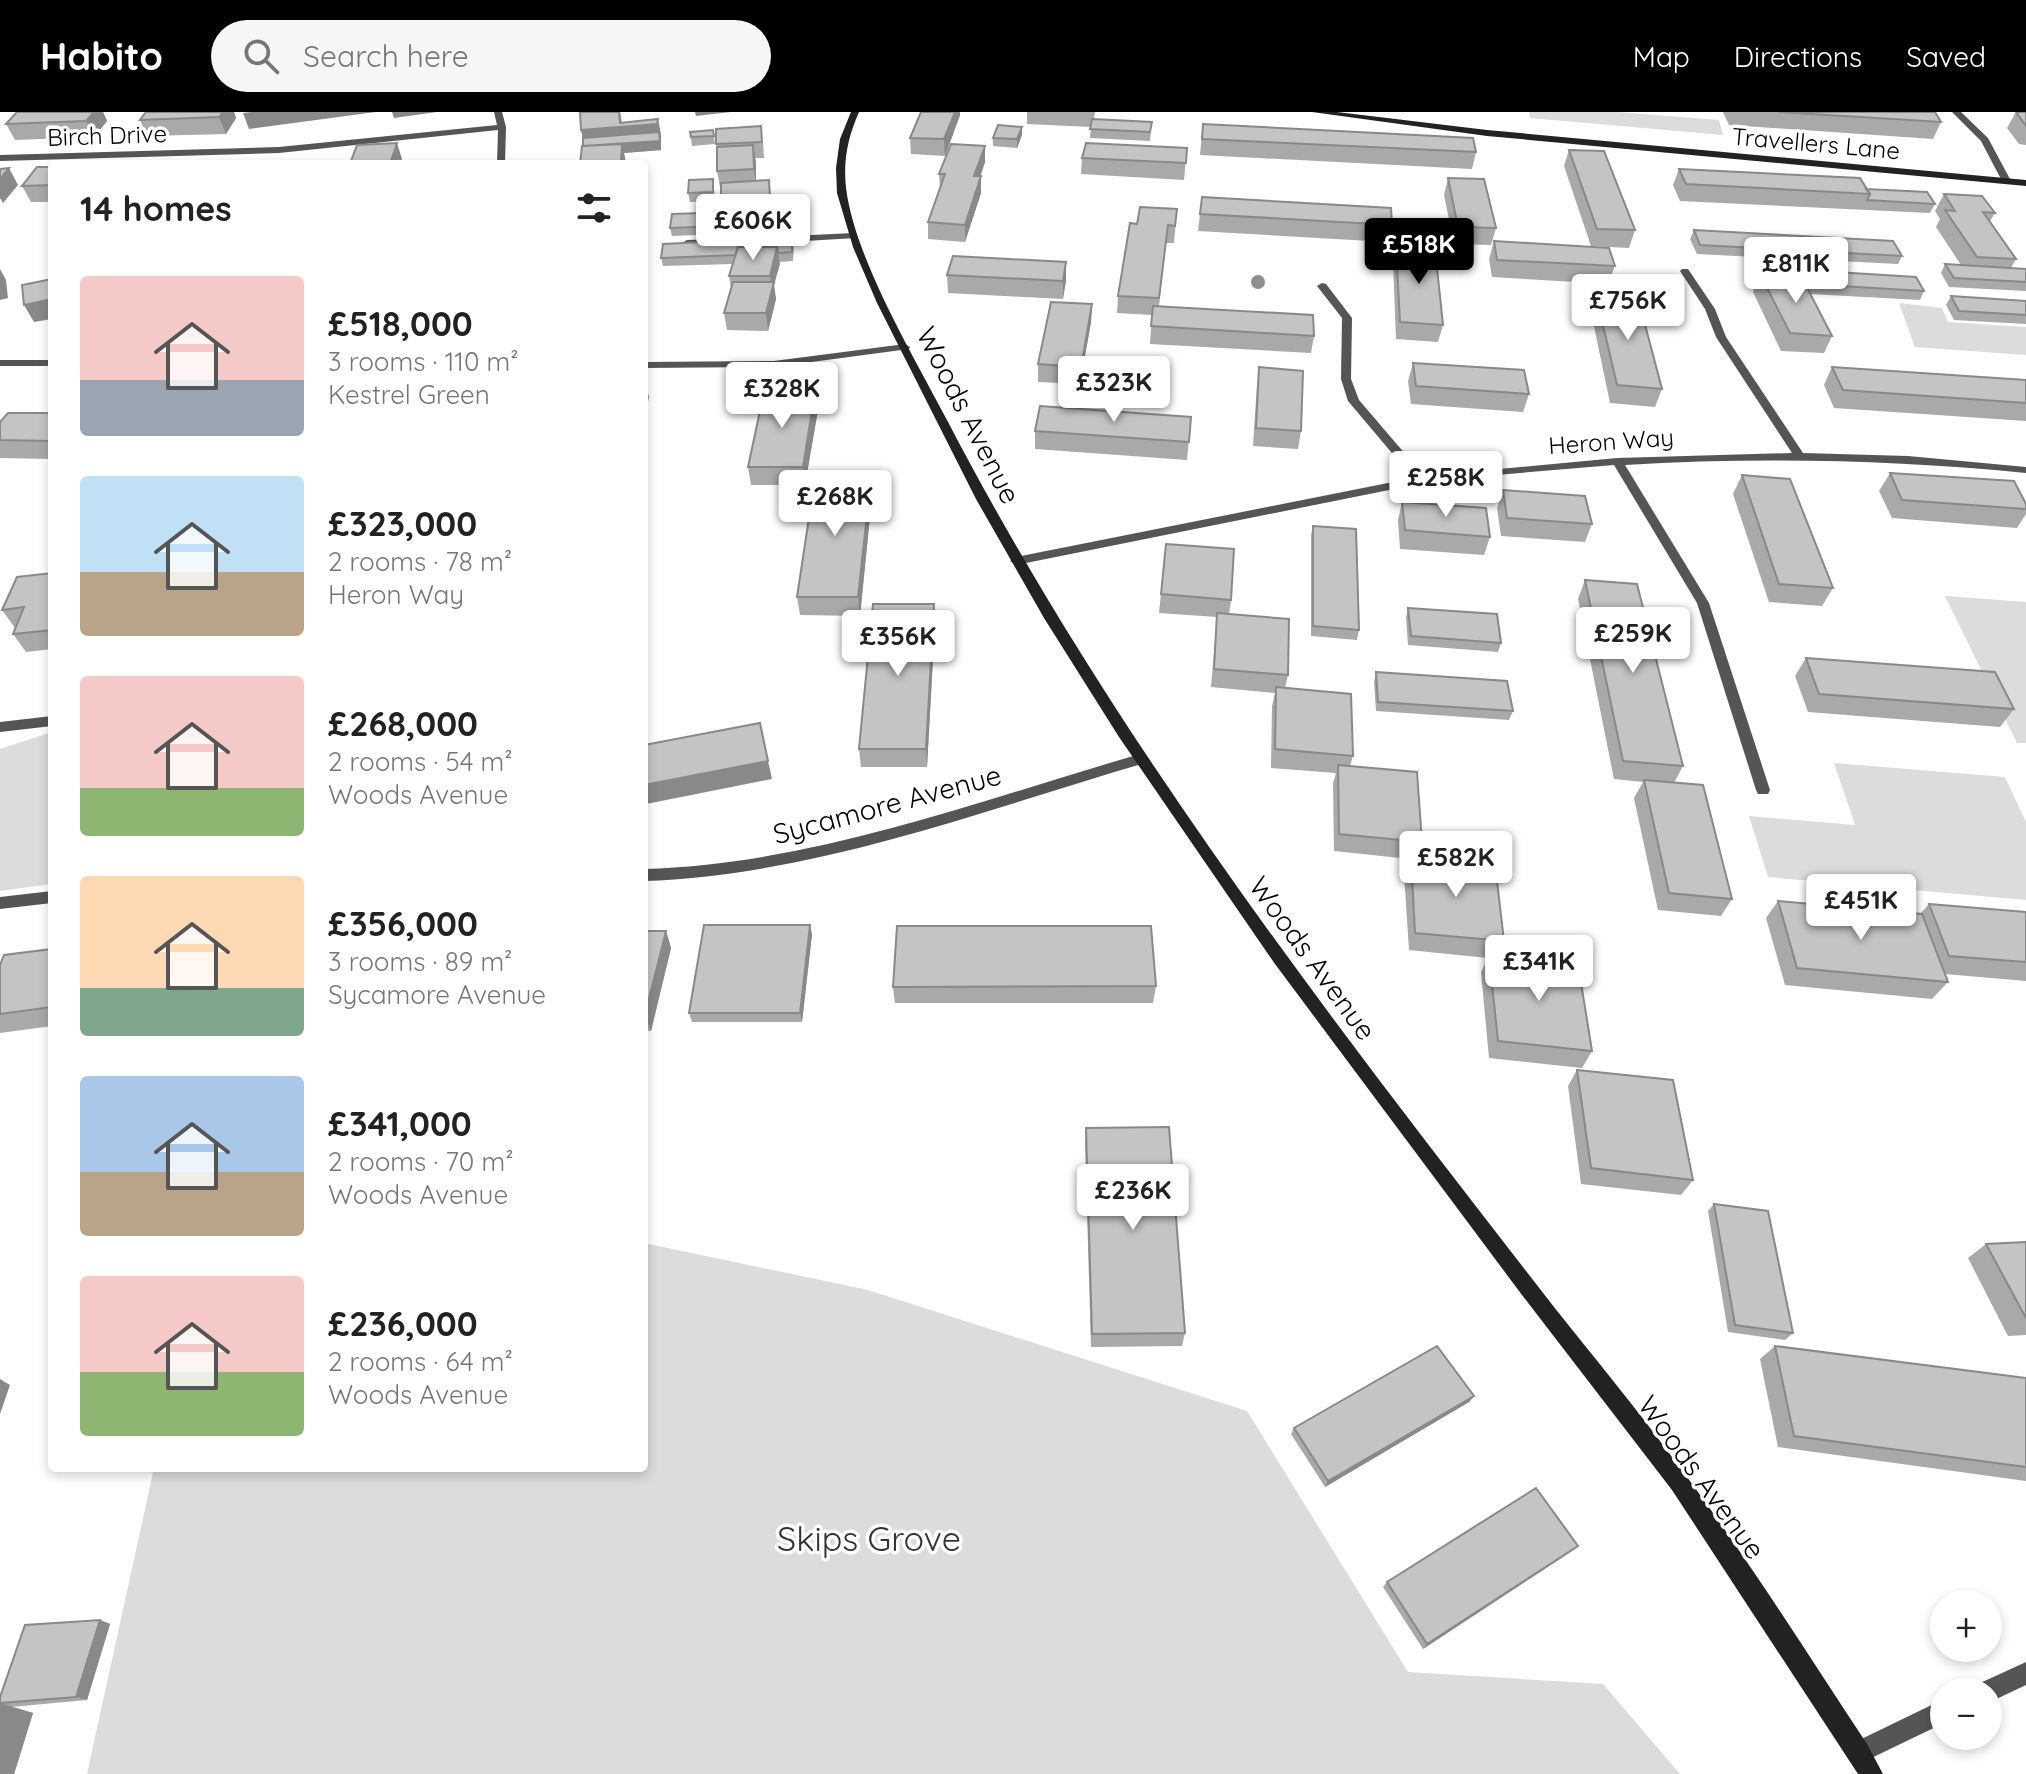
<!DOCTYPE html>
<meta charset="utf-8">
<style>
body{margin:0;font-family:Quicksand,sans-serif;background:#f6f6f6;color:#222;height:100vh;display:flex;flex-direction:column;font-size:30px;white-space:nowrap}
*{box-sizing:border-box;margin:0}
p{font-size:26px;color:#767676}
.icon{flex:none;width:44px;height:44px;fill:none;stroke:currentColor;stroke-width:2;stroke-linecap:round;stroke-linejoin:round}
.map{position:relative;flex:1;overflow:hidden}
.sheet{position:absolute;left:48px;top:48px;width:600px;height:1312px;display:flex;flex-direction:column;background:#fff;border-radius:8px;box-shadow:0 4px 12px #0003}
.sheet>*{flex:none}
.controls{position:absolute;left:1930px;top:1478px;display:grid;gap:16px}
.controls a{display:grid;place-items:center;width:72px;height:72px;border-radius:50%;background:#fff;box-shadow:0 4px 12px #0003;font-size:40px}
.price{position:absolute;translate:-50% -68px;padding:0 18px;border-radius:8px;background:#fff;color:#222;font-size:26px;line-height:52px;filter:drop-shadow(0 2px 4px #0008)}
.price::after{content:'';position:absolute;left:50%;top:48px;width:24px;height:18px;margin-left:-12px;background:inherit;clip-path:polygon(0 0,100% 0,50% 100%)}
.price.on{background:#000;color:#fff}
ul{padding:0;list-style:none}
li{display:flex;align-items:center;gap:24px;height:200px;padding:0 32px}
li span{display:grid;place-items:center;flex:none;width:224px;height:160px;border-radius:8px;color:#555}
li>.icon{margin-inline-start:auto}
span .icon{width:96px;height:96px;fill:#fffc;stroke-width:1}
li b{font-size:34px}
h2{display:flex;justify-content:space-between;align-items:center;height:96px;padding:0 32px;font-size:34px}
header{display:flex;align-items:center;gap:48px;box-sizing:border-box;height:112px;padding:0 40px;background:#000;color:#fff}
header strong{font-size:38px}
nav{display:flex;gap:44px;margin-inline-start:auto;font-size:28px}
.search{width:560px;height:72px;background:#f6f6f6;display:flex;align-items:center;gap:20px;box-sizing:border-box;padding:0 28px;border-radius:44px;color:#767676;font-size:30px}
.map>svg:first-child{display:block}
.green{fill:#dcdcdc}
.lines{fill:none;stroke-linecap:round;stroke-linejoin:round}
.lane{fill:#555;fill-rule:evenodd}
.street{fill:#555;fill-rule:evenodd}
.secondary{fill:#222;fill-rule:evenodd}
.tree{fill:#8f8f8f}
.wall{fill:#a9a9a9}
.shaded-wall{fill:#898989}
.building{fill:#c4c4c4;stroke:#898989;stroke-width:2}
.labels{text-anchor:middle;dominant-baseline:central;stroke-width:7;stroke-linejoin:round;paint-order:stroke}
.far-street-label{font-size:24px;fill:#000;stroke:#fff}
.street-label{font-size:28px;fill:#000;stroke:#fff}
.near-park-label{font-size:34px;fill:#333;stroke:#fff}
</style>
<header>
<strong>Habito</strong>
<div class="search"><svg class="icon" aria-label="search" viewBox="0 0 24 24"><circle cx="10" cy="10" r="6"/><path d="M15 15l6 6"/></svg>Search here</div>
<nav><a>Map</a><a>Directions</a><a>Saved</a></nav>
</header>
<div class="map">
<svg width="2026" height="1662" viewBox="0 0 2026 1662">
<rect width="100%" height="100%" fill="#fff"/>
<!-- green -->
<path class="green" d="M1529 0H1618L1719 8 1723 23 1530 6Z
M1899 191 1942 196 1948 210 2026 215V243L1915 235Z
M1945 484 2026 490V631H2017Z
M52 620V772L0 779V637Z
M1834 651 2005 665 2026 710V788L1768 765 1749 704 1855 713Z
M644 1131 868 1178 1247 1299 1408 1560 1603 1572 1680 1662H87L154 1356H644Z"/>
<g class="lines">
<!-- lane -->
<path class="lane" d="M853 121 856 122V126L771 131 766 128 771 125Z
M716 127 719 128V132L687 134 682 131 687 128Z"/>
<!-- street -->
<path class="street" d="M494 0H502L506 15 505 52H497L498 18 279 41 0 49V43L279 35 497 13Z
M1952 0H1961L1988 26 2011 69 2009 71H2003L1981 29Z
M1682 157H1688L1715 197 1726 225 1803 341 1908 344 2026 355V361C1892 348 1759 345 1625 353L1709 491 1770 678 1768 682H1758L1756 678 1697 491 1614 353 1484 364 1414 373 1016 453 1010 449 1016 445 1413 366 1348 289 1341 267 1342 206 1317 174 1322 171 1326 172 1352 206 1351 267 1359 288 1424 364 1617 346 1792 341 1716 225 1705 197 1680 159Z
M905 232 910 235 909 237 774 255 644 256V250L774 249Z
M0 248H52V254H0Z
M52 604V614L0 620V610Z
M1140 642 1147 647 1145 651C981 699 816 763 644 769V757C814 752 978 689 1140 642Z
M52 779V791L0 797V785Z
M2026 1550V1573L1988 1591V1580H1975L1978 1572Z
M1944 1587V1611L1859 1652 1851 1648 1847 1640 1851 1632Z"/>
<!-- secondary -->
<path class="secondary" d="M851 0H859C848 25 843 48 846 76 855 147 913 243 947 308 1113 627 1334 912 1554 1195 1592 1243 1632 1291 1669 1341 1740 1434 1802 1534 1867 1632L1883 1662H1858L1672 1378 1522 1183 1275 852 1119 625 1044 506 976 387 877 191 853 135 837 81 836 56 840 27Z
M1312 0H1337L1487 18 2026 68V74L1487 24Z"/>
</g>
<!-- trees -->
<circle class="tree" cx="1258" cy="170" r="7"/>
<!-- wall -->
<path class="wall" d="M17 0H103L107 9 94 25 15 28 6 12Z
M146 0H234L236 6 226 22 147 24 140 8Z
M580 0H620L622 11 658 7 661 24V38L624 41 626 52H580L583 34Z
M1027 0H1095L1094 7 1151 18 1150 29 1090 26 1091 15 1027 12Z
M1723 0H1935L1941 10 1933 27 1729 13Z
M2016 0H2026V33L2019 32 2007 16Z
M960 3 945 44 911 42 910 26Z
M1203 12 1476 40 1472 57 1200 43Z
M1022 15V23L1017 36 993 34V26Z
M716 17 763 30 764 46H755L756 69 769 68 772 98 795 106 794 119 672 124 670 116 723 100 721 89V75H720L717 59Z
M713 18 715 32 692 34 690 20Z
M985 34V50L980 64 981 81 965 130 928 127V110L940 77 939 62Z
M1187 36 1184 68 1081 62 1082 46Z
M1569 38 1635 118 1629 136 1591 134 1564 54Z
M52 55V90H31L22 74Z
M1679 57 1866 77 1935 92 1930 101 1680 89 1673 73Z
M1448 66 1496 116 1491 133 1454 132 1444 83Z
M714 76 715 89 690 90 688 81Z
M1944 82 1995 101 1990 109 2016 147 2011 156 2026 157V179L1949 175 1941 161 1945 152 1961 153 1936 115 1940 107 1935 99Z
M1202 85 1392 113 1388 130 1198 119Z
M1177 97 1174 131H1166L1159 194 1314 224 1311 241 1150 232 1152 203 1117 201 1118 184 1137 112Z
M1694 118 1902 144 1898 152 1697 142 1690 127Z
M1494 129 1615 154 1611 164 1649 193 1645 202H1642L1662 277 1655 295 1610 291 1591 200 1596 183 1611 184 1609 172 1492 165 1489 147Z
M1396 134 1443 213 1438 230 1396 227 1393 151Z
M794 135 793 149 779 150 774 173 776 187 768 219 727 218 724 201 731 177 729 164 732 152 663 154 661 146Z
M1752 155 1924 179 1920 188 1810 182 1832 224 1824 241 1781 239 1753 180 1754 177 1748 164Z
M947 163 1066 168 1063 187 948 181Z
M1951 184 2026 189V212L1954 208 1946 193Z
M1092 192 1091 210 1080 272 1038 270V252Z
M1413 251 1529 282 1523 300 1411 292 1408 269Z
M1259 255 1301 319 1298 337 1253 334 1257 273Z
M1832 255 2026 268V309L1834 296 1824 273Z
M815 280 818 298 805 373H751L748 355Z
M52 301V347L0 346V310Z
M1191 305 1187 348 1035 337V319Z
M1890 361 2026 392V402L2017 416 1892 406 1879 379Z
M1742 363 1833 476 1822 494 1769 490 1733 382Z
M1503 378 1592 412 1585 430 1501 424 1497 396Z
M872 384 860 504 800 503 797 485Z
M1402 390 1490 425 1484 443 1400 437 1398 408Z
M1313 414 1359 518 1357 528 1311 524V423Z
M1166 432 1231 488 1229 502 1288 563 1285 576 1353 644 1350 654 1422 730 1417 745 1504 829 1497 844 1592 939 1582 956 1489 946 1481 860 1488 846 1409 838 1404 762 1410 747 1334 739 1333 671 1336 661 1271 656 1272 594 1275 581 1211 575 1217 505 1159 501Z
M52 461V537L26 540 13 522 15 516 2 498Z
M1585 468 1683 654 1674 671 1732 787 1721 804 1658 798 1634 686 1643 670 1614 667 1578 487Z
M1408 496 1501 531 1498 540 1408 533 1406 505Z
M935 510 927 655H861L859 637Z
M1806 546 2014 597 2000 615 1808 600 1795 564Z
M1376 560 1513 599 1509 608 1376 599 1374 570Z
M1778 789 1920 802 1929 792 2026 800V869L1945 862 1948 870 1932 887 1785 873 1766 806Z
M644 819H666L671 836 651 919H644Z
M812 822 802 910H692L689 901Z
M52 837V914L0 921V853Z
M1156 874 1153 891H895L893 875Z
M1577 958 1693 1068 1681 1083 1581 1072 1568 974Z
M1086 1016 1185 1221 1182 1234 1091 1235 1085 1032Z
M1714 1092 1793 1221 1785 1228 1728 1220 1708 1099Z
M2026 1130V1223L2008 1224 1968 1146 1986 1132Z
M1775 1234 2026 1266V1369L1778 1335 1760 1247Z
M1474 1284 1469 1290 1325 1375 1291 1322 1294 1316Z
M1578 1434 1423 1537 1383 1475 1387 1470Z
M100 1508 110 1512 87 1588 11 1595 33 1601 14 1662H0V1585Z"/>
<!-- shaded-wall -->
<path class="shaded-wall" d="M94 0H103L107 9 94 25 86 9Z
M223 0H234L236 6 226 22 219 5Z
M252 0H376L249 17 243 1Z
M392 0H437L394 6Z
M619 0H620L622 15 658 7 661 24V38L624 41 626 52H622L621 49 585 35 581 18Z
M695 0H731L696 4Z
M955 0H960V3L945 44 944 27Z
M1022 15V23L1017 36V27Z
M397 31 402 47 401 52H390Z
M753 33 756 50V73L754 57Z
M985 34V50L975 81 974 64Z
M9 56 18 73 3 91 0 86V67Z
M981 64V81L965 130V113Z
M777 135 780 152 774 173 776 187 768 219 766 201 772 179 770 164Z
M1066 150V168L1063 187V169Z
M0 157 6 168 8 186 0 188Z
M52 187V207L34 210 24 193Z
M1092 192 1091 210 1080 272 1081 255Z
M645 267 649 285 644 308V269Z
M815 280 818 298 805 373 803 355Z
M871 366 872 384 860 504 858 485Z
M934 492 935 510 927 655 926 637Z
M768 649 772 667 646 692 644 684V673Z
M810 813 812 822 802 910 800 901Z
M666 819 671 836 651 919 645 903Z
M0 1267 10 1273 0 1302Z
M1474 1284 1469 1290 1325 1375 1328 1369Z
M1578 1434 1572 1439 1423 1537 1427 1532Z
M100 1508 110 1512 87 1588 76 1585Z
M0 1591 33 1601 14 1662H0Z"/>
<!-- building -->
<path class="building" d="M17 0H94L86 9 6 12Z
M146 0H223L219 5 140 8Z
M580 0H619L620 11 658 7 657 12 581 18Z
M921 0H955L944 27 910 26Z
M1779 0H1935L1941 10Z
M2016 0H2026V14Z
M1092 7 1152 10 1150 20 1090 17Z
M1203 12 1473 26 1476 40 1202 27Z
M998 13 1022 15 1017 27 993 26Z
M761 14 762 30 716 32V17Z
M713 18 714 24 691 25 690 20Z
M659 20 660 29 583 34V26Z
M397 31 390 52H350L357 33Z
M1086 31 1187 36 1186 51 1082 46Z
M622 32 621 49 580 52 582 34Z
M951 32 985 34 974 64H981L965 113 928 110 945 62H939Z
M753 33 754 57 717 59V35Z
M1569 38 1604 39 1635 118 1597 117Z
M234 49 232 52H154Z
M37 55H52V73L22 74Z
M9 56 0 67V57Z
M1679 57 1860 66 1870 82 1686 72Z
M1448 66 1484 67 1496 116 1458 115Z
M713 67V80L688 81 689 68Z
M769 68 770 86 721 89V71Z
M1866 77 1927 80 1935 92 1867 88 1870 82Z
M1944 82 1982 84 1995 101 1983 100 2016 147 1977 145 1945 98 1955 99Z
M1202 85 1391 96 1392 113 1200 102Z
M1140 95 1177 97 1175 114 1168 113 1159 186 1118 184 1130 111 1137 112Z
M794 98 793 111 670 116 672 102Z
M1694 118 1893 129 1902 144 1700 133Z
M792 126V140L778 141 777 135H738L735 143 661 146 663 132Z
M1494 129 1609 136 1615 154 1497 148Z
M1396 134 1435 137 1443 213 1400 210Z
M738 135H777L770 164H729Z
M953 144 1066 150 1063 169 947 163Z
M1945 152 2026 157V170L1954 166Z
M1752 155 1916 165 1924 179 1806 172 1801 164 1760 162 1758 168Z
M1760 162 1801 164 1832 224 1790 221Z
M1611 164 1641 166 1649 193 1640 192 1638 186 1617 184Z
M52 167V187L24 193 22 173Z
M733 170H774L766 201H724Z
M1596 183 1638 186 1662 277 1617 273Z
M1951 184 2026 189V203L1959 199Z
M1051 190 1092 192 1081 255 1038 252Z
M1153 194 1313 203 1314 224 1151 214Z
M1413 251 1524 258 1529 282 1416 274Z
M1259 255 1303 259 1301 319 1256 316Z
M1832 255 2026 268V291L1843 278Z
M764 280H815L803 355H748Z
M1040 294 1191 305 1189 330 1035 319Z
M8 301H52V329L0 328V310Z
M1890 361 2014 369 2026 392V397L1902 388Z
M1742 363 1790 367 1833 476 1779 472Z
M815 366H871L858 485H797Z
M1503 378 1585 384 1592 412 1507 406Z
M1402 390 1486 396 1490 425 1405 418Z
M1313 414 1356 417 1359 518 1313 514Z
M1166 432 1234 437 1231 488 1161 482Z
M52 461V518L13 522 24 495 2 498 17 465Z
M1585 468 1637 472 1683 654 1623 649Z
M873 492H934L926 637H859Z
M1408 496 1497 502 1501 531 1411 524Z
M1217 501 1289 507 1288 563 1214 557Z
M1806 546 1995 560 2014 597 1819 582Z
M1376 560 1507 569 1513 599 1378 590Z
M1276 575 1351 582 1353 644 1275 637Z
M760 611 768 649 644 673V633Z
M1338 653 1417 660 1422 730 1339 722Z
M1644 668 1703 673 1732 787 1669 781Z
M1411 744 1495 752 1504 829 1415 821Z
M1778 789 1922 802 1948 870 1797 856Z
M1929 792 2026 800V850L1949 844Z
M704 813H810L800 901H689Z
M897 814H1151L1156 874 893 875Z
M644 819H666L645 903H644Z
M52 837V895L0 902V853L4 843Z
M1489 843 1578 852 1592 939 1498 929Z
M1577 958 1673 968 1693 1068 1591 1056Z
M1169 1015 1185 1221 1092 1222 1086 1016Z
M1714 1092 1768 1099 1793 1221 1735 1213Z
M2026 1130V1206L1986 1132Z
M1437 1234 1474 1284 1328 1369 1294 1316Z
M1775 1234 2026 1266V1355L1794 1324Z
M1536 1376 1578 1434 1427 1532 1387 1470Z
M100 1508 76 1585 0 1591V1585L25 1513Z"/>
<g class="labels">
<!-- far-street labels -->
<g class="far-street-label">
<text transform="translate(107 23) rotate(-2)">Birch Drive</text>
<text transform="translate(1816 31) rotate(5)">Travellers Lane</text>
<text transform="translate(1611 329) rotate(-4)">Heron Way</text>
</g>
<!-- street labels -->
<g class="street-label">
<text transform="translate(969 303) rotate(63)">Woods Avenue</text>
<text transform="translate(887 692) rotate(-15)">Sycamore Avenue</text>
<text transform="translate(1313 846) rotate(54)">Woods Avenue</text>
<text transform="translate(1702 1365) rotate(54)">Woods Avenue</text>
</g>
<!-- near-park labels -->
<g class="near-park-label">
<text x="869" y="1426">Skips Grove</text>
</g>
</g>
</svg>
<div class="controls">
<a>+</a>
<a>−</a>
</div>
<b class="price" style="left:753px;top:150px">£606K</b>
<b class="price on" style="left:1419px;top:174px">£518K</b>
<b class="price" style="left:1796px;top:193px">£811K</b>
<b class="price" style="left:1628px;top:230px">£756K</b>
<b class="price" style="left:1114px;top:312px">£323K</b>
<b class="price" style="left:782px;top:318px">£328K</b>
<b class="price" style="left:1446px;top:407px">£258K</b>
<b class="price" style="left:835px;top:426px">£268K</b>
<b class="price" style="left:1633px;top:563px">£259K</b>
<b class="price" style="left:898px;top:566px">£356K</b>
<b class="price" style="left:1456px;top:787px">£582K</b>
<b class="price" style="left:1861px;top:830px">£451K</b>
<b class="price" style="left:1539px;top:891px">£341K</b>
<b class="price" style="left:1133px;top:1120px">£236K</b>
<section class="sheet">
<h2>14 homes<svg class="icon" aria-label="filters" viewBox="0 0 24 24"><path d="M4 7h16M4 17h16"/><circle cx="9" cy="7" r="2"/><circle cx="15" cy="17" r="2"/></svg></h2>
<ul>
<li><span style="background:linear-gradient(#f6c9c9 65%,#9aa5b1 0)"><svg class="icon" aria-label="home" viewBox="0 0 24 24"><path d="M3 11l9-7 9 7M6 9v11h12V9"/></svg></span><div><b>£518,000</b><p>3 rooms · 110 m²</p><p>Kestrel Green</p></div></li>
<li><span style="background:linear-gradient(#bfe0f5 60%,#b9a48a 0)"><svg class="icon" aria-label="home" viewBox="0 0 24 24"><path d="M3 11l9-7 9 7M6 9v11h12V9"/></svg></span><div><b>£323,000</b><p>2 rooms · 78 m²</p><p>Heron Way</p></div></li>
<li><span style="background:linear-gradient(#f6c9c9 70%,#8fb573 0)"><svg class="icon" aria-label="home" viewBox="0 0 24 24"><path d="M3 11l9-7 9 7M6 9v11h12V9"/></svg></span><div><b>£268,000</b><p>2 rooms · 54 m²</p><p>Woods Avenue</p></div></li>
<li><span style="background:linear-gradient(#ffd9b3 70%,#7fa58c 0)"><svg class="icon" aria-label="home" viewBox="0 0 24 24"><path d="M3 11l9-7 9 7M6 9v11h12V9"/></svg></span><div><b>£356,000</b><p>3 rooms · 89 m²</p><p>Sycamore Avenue</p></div></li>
<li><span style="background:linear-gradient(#a9c7e8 60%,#b9a48a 0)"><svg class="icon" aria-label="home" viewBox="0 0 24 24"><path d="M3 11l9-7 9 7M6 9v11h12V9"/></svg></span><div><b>£341,000</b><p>2 rooms · 70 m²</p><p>Woods Avenue</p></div></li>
<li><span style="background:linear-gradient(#f6c9c9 60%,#8fb573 0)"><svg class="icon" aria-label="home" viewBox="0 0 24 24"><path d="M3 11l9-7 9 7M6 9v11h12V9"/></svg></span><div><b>£236,000</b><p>2 rooms · 64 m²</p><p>Woods Avenue</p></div></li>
</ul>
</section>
</div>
